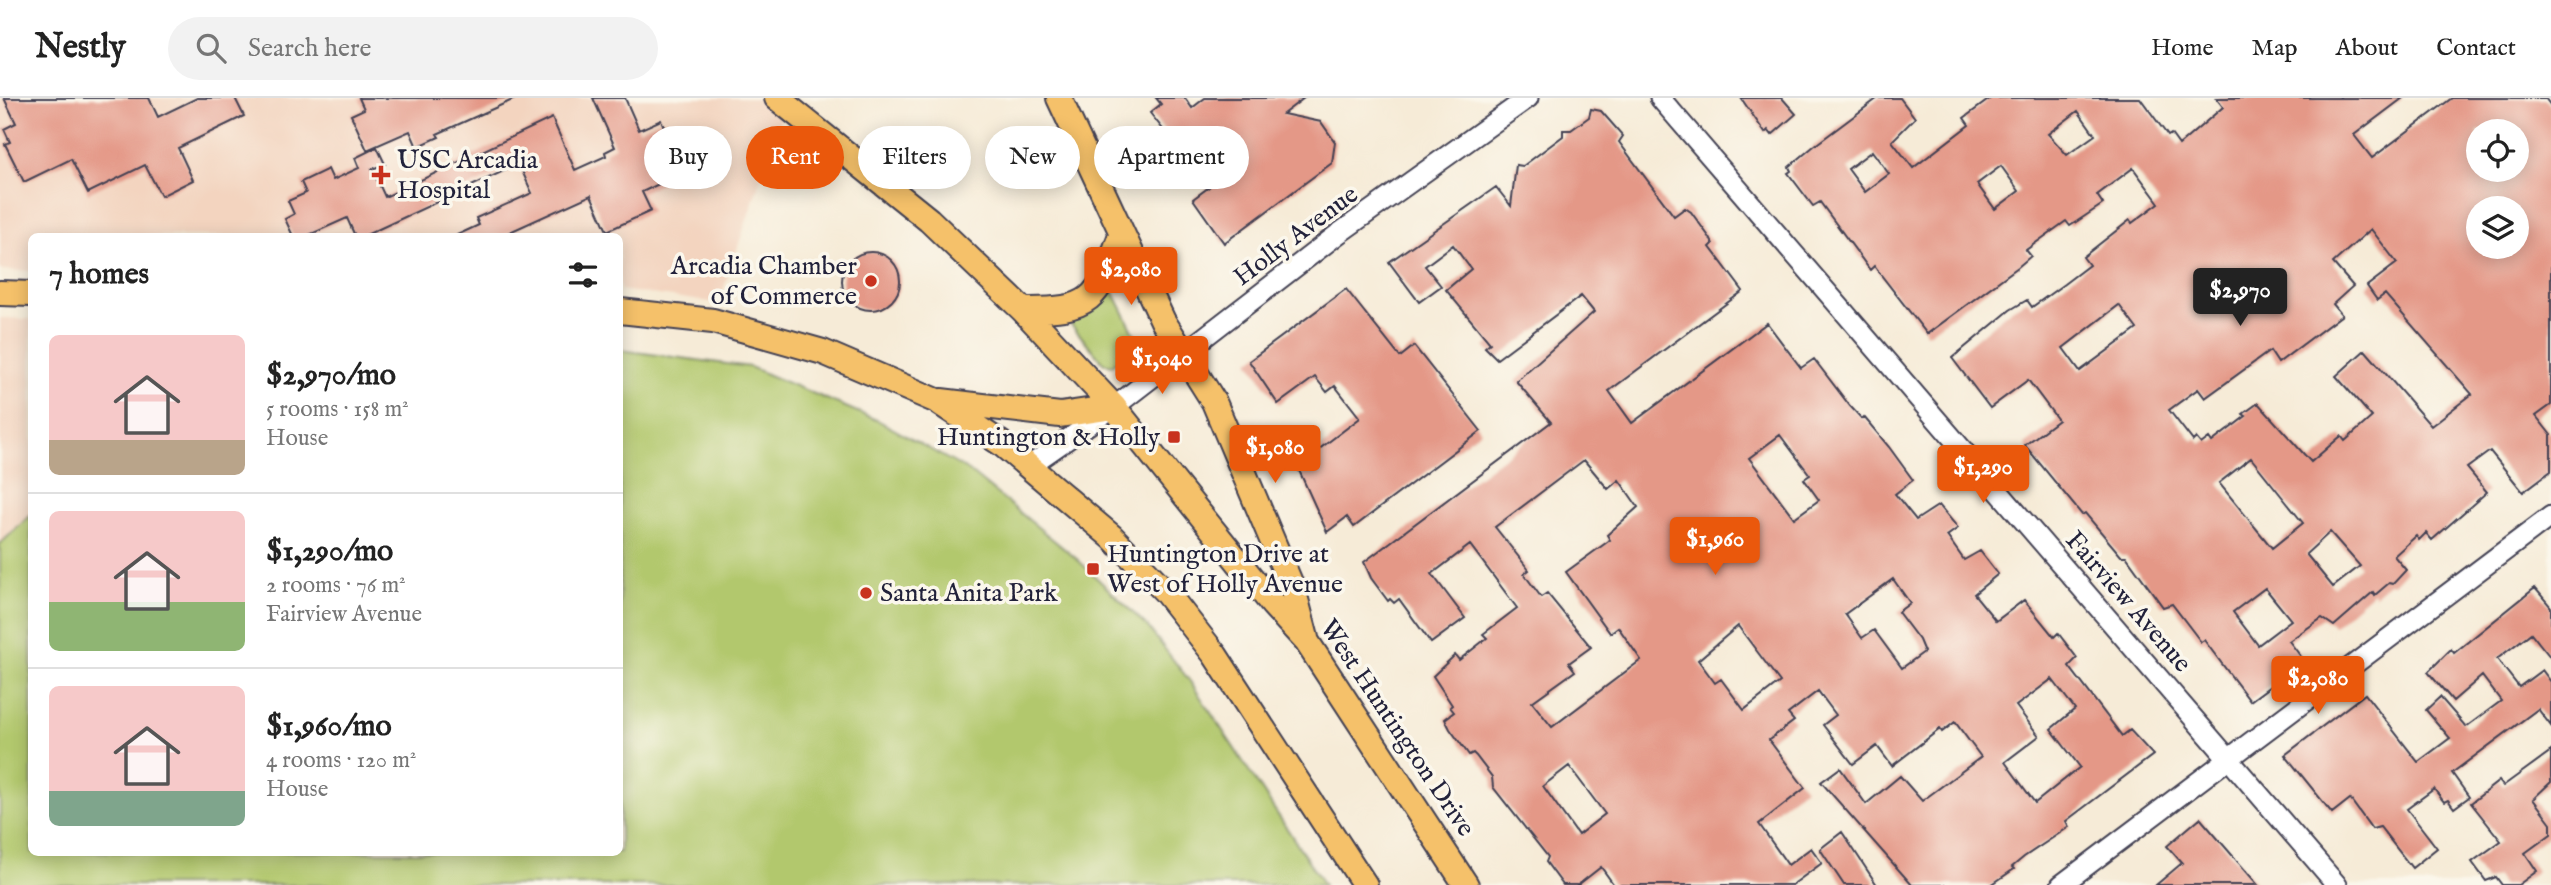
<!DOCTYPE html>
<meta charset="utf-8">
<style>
body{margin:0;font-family:"IM FELL English",serif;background:#f2f2f2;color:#222;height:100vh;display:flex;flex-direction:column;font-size:26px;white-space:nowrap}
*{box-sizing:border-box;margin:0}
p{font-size:23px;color:#767676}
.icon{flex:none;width:38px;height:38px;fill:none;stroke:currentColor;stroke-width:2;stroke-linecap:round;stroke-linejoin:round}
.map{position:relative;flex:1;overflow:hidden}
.panel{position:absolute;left:28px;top:135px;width:595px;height:623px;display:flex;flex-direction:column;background:#fff;border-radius:10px;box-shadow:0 4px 18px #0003}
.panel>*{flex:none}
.top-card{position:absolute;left:644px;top:28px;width:665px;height:63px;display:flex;gap:14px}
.fabs{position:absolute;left:2466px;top:21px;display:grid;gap:14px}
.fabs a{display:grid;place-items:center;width:63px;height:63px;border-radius:50%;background:#fff;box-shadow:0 4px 18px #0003;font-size:35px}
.price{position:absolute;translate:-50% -60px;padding:0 16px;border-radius:7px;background:#ea580c;color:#fff;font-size:23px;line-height:46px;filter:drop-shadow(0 2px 4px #0008)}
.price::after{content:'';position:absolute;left:50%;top:42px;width:21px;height:16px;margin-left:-10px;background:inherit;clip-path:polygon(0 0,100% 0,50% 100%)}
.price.on{background:#222;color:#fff}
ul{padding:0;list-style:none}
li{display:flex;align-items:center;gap:21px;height:175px;padding:0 21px}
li+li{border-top:2px solid #e0e0e0}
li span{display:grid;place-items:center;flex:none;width:196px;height:140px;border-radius:10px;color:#555}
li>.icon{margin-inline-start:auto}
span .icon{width:84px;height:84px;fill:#fffc;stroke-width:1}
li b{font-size:30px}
h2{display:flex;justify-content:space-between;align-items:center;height:84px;padding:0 21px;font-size:30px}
.chip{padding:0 24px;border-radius:32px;background:#fff;box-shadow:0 4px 18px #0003;font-size:24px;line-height:63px}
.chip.on{background:#ea580c;color:#fff}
header{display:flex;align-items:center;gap:42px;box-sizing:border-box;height:98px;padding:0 35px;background:#fff;border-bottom:2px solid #e0e0e0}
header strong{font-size:33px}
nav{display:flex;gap:38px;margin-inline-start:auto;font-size:24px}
.search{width:490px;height:63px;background:#f2f2f2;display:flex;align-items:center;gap:18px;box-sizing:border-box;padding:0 24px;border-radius:38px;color:#767676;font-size:26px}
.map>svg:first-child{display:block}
.built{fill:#f3d4bf}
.green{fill:#b2c86d;stroke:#6a7554;stroke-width:2}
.building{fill:#e49887;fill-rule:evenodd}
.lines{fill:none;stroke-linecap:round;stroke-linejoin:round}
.minor-casing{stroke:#424052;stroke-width:23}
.major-casing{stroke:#424052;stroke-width:28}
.minor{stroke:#fff;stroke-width:19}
.major{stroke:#f5c16b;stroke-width:24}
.poi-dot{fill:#c8321e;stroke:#fbf7ec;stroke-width:2.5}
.labels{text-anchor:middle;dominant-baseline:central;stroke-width:7;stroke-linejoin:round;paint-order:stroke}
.poi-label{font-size:26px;fill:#22223b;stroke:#fbf7ec;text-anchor:start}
.street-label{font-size:26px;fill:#22223b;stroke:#fbf7ec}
</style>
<header>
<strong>Nestly</strong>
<div class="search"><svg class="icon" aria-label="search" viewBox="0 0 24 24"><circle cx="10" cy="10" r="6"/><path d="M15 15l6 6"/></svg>Search here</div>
<nav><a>Home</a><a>Map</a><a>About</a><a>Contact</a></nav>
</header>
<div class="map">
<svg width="2551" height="787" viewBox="0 0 2551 787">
<rect width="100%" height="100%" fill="#fbf7ec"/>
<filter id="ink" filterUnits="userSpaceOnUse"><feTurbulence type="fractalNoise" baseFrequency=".0143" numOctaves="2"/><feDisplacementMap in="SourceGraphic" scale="14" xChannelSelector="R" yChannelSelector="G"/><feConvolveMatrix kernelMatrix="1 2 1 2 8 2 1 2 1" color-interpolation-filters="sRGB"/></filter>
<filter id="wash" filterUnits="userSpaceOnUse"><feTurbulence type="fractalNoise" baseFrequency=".00686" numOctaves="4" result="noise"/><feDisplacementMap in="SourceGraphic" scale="28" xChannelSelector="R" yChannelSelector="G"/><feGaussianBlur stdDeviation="1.57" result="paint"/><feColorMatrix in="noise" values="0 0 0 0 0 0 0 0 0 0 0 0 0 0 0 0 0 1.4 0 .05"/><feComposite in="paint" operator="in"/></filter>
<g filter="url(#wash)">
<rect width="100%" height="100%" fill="#f6ebd7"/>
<!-- built -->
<path class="built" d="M0 0H756L782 17 719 205 620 192V138H32L31 173 0 172Z
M0 220 31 221 32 417 0 446Z"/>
<!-- green -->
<path class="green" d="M1112 191 1136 239 1135 249 1112 267 1104 265 1067 222 1101 206Z
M620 252 750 269 879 323 969 373 1078 462 1147 528 1192 586 1324 787H0V446L31 417 32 754H620Z"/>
<g id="blocks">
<!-- building -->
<path class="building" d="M4 0H149L158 19 197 0H235L244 18 178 50 193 82 161 98 145 67 88 95 71 61 24 84 5 46 10 44 4 31 16 25Z
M359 0H517L437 36 439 39 417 49 410 33 367 52 351 17 364 11Z
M593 0H625L639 32 661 22 684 74 642 94 651 113 607 133 591 97 501 138H455L479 127 476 120 532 95 519 66 364 138H355L347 120 307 138H293L285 121 294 116 288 103 306 95 301 84 328 71 333 82 359 70 355 60 377 49 385 66 372 71 385 99 552 20 575 72 606 58 605 54 615 49Z
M1156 0H1185L1192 10 1205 0H1304L1283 16 1321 24 1335 44 1332 65 1224 145 1193 101 1209 89 1150 15 1161 6Z
M1741 0H1782L1796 16 1772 37 1768 32 1765 35Z
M1878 0H1900L1915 20 1892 43 1913 70 1969 27 1964 20 1991 0H2140L2168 38 2171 36 2179 47 2223 9 2216 0H2403L2354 37 2372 60 2452 0H2545L2551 8V307L2536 318 2551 337V373L2523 394 2490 353 2467 370 2487 394 2432 442 2426 435 2419 442 2416 438 2394 458 2406 472 2393 486 2389 485 2375 497 2373 494 2334 528 2322 520 2289 543 2302 560 2301 565 2250 603 2204 542 2201 544 2172 506 2163 509 2126 458H2121L2085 415 2082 417 2027 350 2025 347 2058 322 2028 282 1990 310 1952 260 2010 212 2027 202 2032 209 2064 186 2089 167 2083 159 2130 122 2132 125 2159 105 2133 70 2097 97 2103 106 2070 128 2066 123 2026 152 2031 158 2018 169 1927 236 1874 168 1870 172 1820 104 1813 108 1788 75 1791 73 1789 69 1814 48ZM2078 13 2095 37 2067 57 2048 36ZM2478 33H2516V72H2478ZM1872 53 1889 76 1865 94 1848 71ZM2001 68 2019 93 1995 111 1977 86ZM2478 110H2516V149H2478ZM2371 131 2397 165 2367 188 2377 202 2385 196 2472 296 2431 328 2365 252 2336 278 2372 319 2345 343 2341 338 2311 364 2258 305 2243 316 2246 318 2212 344 2209 340 2201 346 2196 340 2193 343 2169 312 2198 291 2205 300 2270 253 2278 265 2342 217 2333 206 2353 188 2333 165ZM2119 207 2137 231 2080 273 2063 250ZM2251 360 2303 425 2272 450 2219 385ZM2330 434 2360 468 2333 489 2306 456ZM2265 490 2291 522 2258 547 2233 514Z
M1591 11 1601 13 1623 38 1619 44 1674 118 1685 110 1691 114 1710 140 1713 146 1710 149 1743 193 1609 293 1632 325 1767 225 1801 270 1814 261 1850 308 1862 321 1864 319 1889 349 1913 382 1895 396 1916 422 1939 407 1958 430 1947 438 1964 462 1980 453 1998 476 1974 496 1996 523 2024 502 2054 539 2058 535 2077 560 2069 568 2122 638 2130 632 2153 657 2066 723 2069 729 2024 759 2012 769 2014 771 1991 787H1912L1821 684 1840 670 1866 706 1900 678 1922 703 1981 659 1955 624 1942 634 1940 631 1892 668 1877 648 1853 666 1823 627 1836 617 1818 593 1788 616 1794 623 1769 642 1805 690 1759 726 1788 767 1811 750 1822 765 1792 787H1614L1601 769 1578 787H1563L1546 764 1548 759 1493 689 1492 679 1476 658 1473 655 1469 657 1450 631 1445 621 1454 614 1450 609 1452 607 1433 578 1455 557 1459 562 1487 540 1483 536 1517 510 1470 447 1432 476 1465 520 1431 545 1399 501 1394 505 1390 501 1388 503 1371 480 1364 464 1551 324 1516 283 1594 214 1581 198 1497 261 1485 249 1490 245 1446 192 1471 171 1453 147 1425 168 1441 188 1419 204 1389 164 1496 89 1511 108 1516 67 1523 68 1563 38V32H1571L1589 19ZM1780 337 1810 377 1804 381 1819 402 1794 420 1749 360ZM1584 362 1608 391 1619 382 1638 409 1607 437 1610 442 1566 474 1610 535 1618 529 1641 562 1552 629 1532 604 1575 573 1569 565 1591 549 1547 495 1541 499 1524 476 1529 472 1495 429ZM1893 481 1910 505 1898 514 1919 542 1924 554 1902 570 1874 532 1862 540 1845 516ZM1738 528 1780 584 1744 612 1721 581 1715 585 1698 562ZM2052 581 2075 611 2051 631 2080 669 2035 705 2005 664 2039 638 2016 608ZM1569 668 1605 716 1578 737 1543 688Z
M842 183a29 29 0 1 1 58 0a29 29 0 1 1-58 0Z
M1346 191 1400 259 1414 248 1481 333 1354 429 1347 419 1327 434 1297 368 1360 320 1335 288 1327 294 1315 279 1278 306 1249 263Z
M2535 490 2551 509V560L2531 535 2497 561 2519 589 2542 572 2551 584V628L2538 611 2452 675 2469 699 2454 710 2448 702 2444 704 2434 691 2407 711 2437 750 2412 770 2380 729 2372 731 2350 701 2332 715 2285 657 2365 596 2418 664 2450 640 2426 612 2440 599 2466 629 2501 603 2482 578 2453 603 2428 574 2451 551 2454 555Z
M2551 653V684L2533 701 2551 725V736L2525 755 2537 773 2518 787H2502L2496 779 2486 783 2472 764 2501 743 2471 705 2499 683 2503 688Z
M2200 720 2258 787H2156L2182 765 2167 748Z
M1842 734 1877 787H1844L1820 751Z"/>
</g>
</g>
<g filter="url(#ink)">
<use href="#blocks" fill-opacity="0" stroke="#424052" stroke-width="2"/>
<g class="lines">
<!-- minor casing -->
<g class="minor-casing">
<path id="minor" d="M1660 0 2337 787
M1029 368 1114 309 1338 136 1528 0
M2061 787 2551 418"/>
</g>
<!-- major casing -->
<g class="major-casing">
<path id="major" d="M777 0 929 122 1023 212 1114 309 1273 507 1307 544 1466 787
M1059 0 1163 223 1214 304 1294 494 1306 540
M0 195 32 196
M1023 212C1095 213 1097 201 1121 137
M620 213 713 223 823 254 937 303 1002 346 1112 439 1165 493 1215 557 1365 787
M941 303 1060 317 1114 309"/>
</g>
<!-- minor -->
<use href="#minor" class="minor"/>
<!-- major -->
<use href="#major" class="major"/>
</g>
</g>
<!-- markers -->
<g class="poi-dot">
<path d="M377.5 66.5h7v7h7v7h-7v7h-7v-7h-7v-7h7z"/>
<circle cx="871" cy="183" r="7"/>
<rect x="1167" y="332" width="14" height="14" rx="3.5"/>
<rect x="1086" y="464" width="14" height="14" rx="3.5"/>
<circle cx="866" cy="495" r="7"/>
</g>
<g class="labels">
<!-- poi labels -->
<g class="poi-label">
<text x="397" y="62">USC Arcadia<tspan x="397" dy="30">Hospital</tspan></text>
<text x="857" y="168" text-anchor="end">Arcadia Chamber<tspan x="857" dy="30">of Commerce</tspan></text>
<text x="1160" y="339" text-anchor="end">Huntington &amp; Holly</text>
<text x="1107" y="456">Huntington Drive at<tspan x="1107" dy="30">West of Holly Avenue</tspan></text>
<text x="880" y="495">Santa Anita Park</text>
</g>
<!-- street labels -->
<g class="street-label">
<text transform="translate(1296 138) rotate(-37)">Holly Avenue</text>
<text transform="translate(2128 504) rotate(49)">Fairview Avenue</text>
<text transform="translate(1397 630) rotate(56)">West Huntington Drive</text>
</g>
</g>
</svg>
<div class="fabs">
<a><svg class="icon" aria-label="locate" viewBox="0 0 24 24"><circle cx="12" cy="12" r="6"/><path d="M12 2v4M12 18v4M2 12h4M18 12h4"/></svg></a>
<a><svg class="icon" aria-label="layers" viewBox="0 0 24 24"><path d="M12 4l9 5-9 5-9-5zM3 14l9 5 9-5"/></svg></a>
</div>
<b class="price" style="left:1131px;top:209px">$2,080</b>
<b class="price on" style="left:2240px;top:230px">$2,970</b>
<b class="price" style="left:1162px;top:298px">$1,040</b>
<b class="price" style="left:1275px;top:387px">$1,080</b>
<b class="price" style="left:1983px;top:407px">$1,290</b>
<b class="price" style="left:1715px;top:479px">$1,960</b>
<b class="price" style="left:2318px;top:618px">$2,080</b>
<div class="top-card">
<a class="chip">Buy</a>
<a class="chip on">Rent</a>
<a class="chip">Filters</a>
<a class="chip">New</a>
<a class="chip">Apartment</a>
</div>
<section class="panel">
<h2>7 homes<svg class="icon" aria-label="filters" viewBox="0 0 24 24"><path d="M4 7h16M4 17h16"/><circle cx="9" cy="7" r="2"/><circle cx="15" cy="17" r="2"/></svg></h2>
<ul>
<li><span style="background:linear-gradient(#f6c9c9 75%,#b9a48a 0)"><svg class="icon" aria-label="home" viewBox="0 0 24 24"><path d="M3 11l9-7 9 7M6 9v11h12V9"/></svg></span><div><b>$2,970/mo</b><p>5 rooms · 158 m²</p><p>House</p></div></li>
<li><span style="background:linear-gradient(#f6c9c9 65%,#8fb573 0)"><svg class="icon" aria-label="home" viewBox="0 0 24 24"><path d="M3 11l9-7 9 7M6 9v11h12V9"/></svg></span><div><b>$1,290/mo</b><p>2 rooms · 76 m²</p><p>Fairview Avenue</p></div></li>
<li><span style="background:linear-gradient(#f6c9c9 75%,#7fa58c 0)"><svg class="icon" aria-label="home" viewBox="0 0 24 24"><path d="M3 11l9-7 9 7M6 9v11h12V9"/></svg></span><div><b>$1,960/mo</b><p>4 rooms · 120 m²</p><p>House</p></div></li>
</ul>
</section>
</div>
